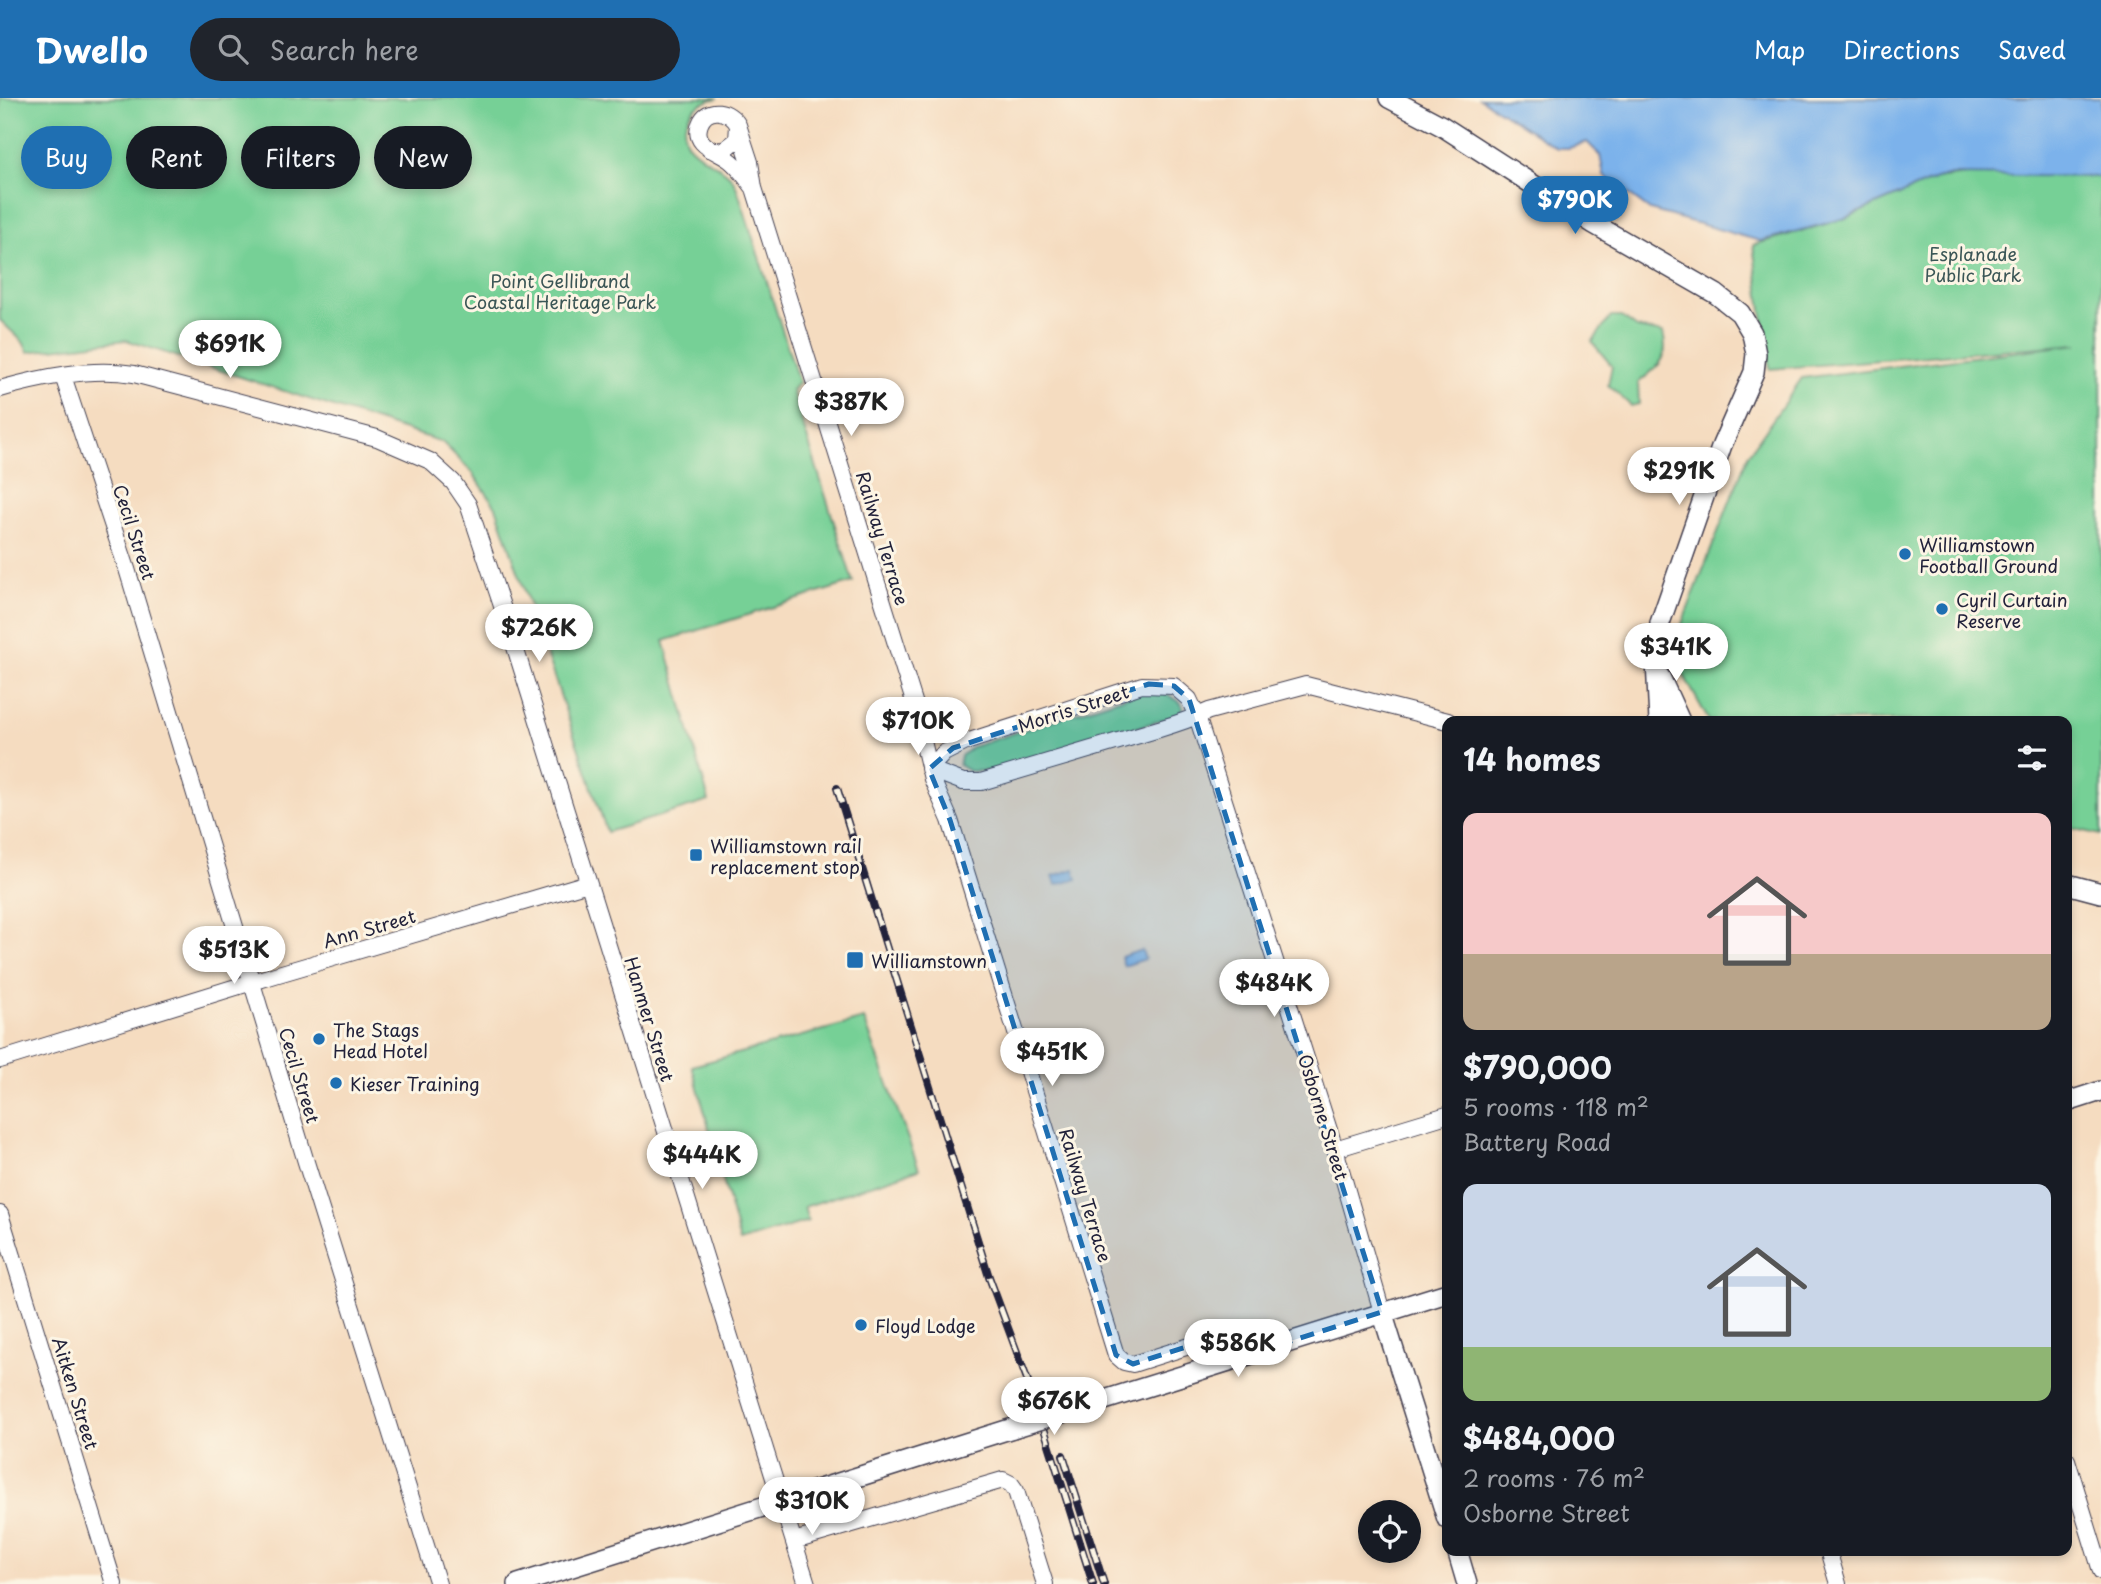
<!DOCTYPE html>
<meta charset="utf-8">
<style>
body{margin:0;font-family:"Playpen Sans",sans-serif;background:#20242c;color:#f1f3f6;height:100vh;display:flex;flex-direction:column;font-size:26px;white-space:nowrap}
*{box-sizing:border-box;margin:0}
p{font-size:23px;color:#9ea1a6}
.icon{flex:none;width:38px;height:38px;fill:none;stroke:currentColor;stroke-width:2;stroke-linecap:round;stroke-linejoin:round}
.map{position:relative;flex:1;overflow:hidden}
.details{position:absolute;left:1442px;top:618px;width:630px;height:840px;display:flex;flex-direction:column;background:#171b24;border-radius:14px;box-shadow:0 4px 10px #0003}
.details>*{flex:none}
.guide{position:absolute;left:21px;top:28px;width:665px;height:63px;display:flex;gap:14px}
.fabs{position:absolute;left:1358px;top:1402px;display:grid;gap:14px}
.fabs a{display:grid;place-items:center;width:63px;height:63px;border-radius:50%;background:#171b24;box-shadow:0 4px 10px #0003;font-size:35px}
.price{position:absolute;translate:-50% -60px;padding:0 16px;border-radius:24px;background:#fff;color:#222;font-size:23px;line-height:46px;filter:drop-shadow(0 2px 4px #0008)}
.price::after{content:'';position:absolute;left:50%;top:42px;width:21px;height:16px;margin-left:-10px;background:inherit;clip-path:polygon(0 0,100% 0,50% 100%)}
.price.selected{background:#1f6fb2;color:#fff}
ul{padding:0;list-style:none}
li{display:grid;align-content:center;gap:14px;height:371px;padding:0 21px}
li span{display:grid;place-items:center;height:217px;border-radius:14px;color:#555}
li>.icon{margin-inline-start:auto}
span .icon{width:126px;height:126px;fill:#fffc;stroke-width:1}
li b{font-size:30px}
h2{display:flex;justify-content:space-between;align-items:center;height:84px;padding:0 21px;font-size:30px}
.chip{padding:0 24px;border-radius:32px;background:#171b24;box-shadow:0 4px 10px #0003;font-size:24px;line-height:63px}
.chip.selected{background:#1f6fb2;color:#fff}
header{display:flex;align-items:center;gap:42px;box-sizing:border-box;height:98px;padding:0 35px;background:#1f6fb2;color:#fff}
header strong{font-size:33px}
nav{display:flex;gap:38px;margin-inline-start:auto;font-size:24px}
.search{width:490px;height:63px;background:#20242c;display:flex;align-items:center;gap:18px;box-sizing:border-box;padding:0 24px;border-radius:38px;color:#9ea1a6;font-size:26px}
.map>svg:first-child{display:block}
.green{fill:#76d096;stroke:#4c7968;stroke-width:2}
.water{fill:#7cb2eb;stroke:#4f6a93;stroke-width:2}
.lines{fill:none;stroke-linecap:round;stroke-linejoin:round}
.minor-casing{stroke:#423e4f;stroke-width:18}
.tertiary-casing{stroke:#423e4f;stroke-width:22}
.minor{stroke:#fff;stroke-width:16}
.tertiary{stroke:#fff;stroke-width:19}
.rail-casing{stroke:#22223b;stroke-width:8}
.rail{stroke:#fcf5e5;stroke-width:5;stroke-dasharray:16;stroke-linecap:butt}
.tertiary-bridge-casing{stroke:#423e4f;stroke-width:22;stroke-linecap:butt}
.tertiary-bridge{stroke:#fff;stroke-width:19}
.marked{fill:#1f6fb2;fill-opacity:0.2;stroke:#1f6fb2;stroke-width:5;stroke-dasharray:14 9;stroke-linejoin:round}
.poi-dot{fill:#1f6fb2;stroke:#fcf5e5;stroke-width:2.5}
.labels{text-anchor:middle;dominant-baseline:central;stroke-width:6;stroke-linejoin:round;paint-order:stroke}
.park-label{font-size:18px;fill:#3b5656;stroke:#fcf5e5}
.street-label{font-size:18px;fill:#22223b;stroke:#fcf5e5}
.poi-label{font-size:18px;fill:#22223b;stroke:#fcf5e5;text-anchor:start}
</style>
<header>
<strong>Dwello</strong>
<div class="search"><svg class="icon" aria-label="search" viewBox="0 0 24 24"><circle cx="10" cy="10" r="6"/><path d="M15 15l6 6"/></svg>Search here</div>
<nav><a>Map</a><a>Directions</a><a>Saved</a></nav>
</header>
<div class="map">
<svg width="2101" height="1486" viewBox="0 0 2101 1486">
<rect width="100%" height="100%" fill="#fcf5e5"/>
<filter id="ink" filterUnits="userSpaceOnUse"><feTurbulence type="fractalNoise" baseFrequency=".0143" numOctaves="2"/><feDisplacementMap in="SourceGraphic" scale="14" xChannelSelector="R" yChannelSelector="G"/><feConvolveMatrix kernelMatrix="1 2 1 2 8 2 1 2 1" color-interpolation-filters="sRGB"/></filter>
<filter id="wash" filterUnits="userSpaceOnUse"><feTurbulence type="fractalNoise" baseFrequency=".00686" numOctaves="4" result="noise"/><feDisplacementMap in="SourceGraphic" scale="28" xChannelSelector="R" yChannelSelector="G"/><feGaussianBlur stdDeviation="1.57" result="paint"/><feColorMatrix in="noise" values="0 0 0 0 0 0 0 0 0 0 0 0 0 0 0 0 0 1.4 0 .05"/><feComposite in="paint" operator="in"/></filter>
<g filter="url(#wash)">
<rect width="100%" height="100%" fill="#f5dcc0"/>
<!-- green -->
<path class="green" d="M0 0H718C707 2 697 6 690 16 668 53 714 60 730 78 734 82 736 88 738 93L799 285 792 292 853 484 664 543 709 703 607 734 496 409 472 374 442 344 126 242 28 254 23 244 0 222Z
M1980 75 2101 79V737L2067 729V623H1709L1671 554 1748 357 1802 280 2078 246 1770 271 1753 147 1843 121 1936 81Z
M1611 219H1622L1637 230 1663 235C1670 263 1658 268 1638 285L1639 306 1631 308 1608 287 1612 268 1592 244Z
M1161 593 1180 604 1183 610 1178 617 995 673H969L959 667 961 658 972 649 1137 595Z
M864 921 919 1071 804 1109 808 1123 740 1144 692 968Z"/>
<!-- water -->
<path class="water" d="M1480 0H2101V79L1952 77 1936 81 1843 121 1760 143 1650 112 1604 78 1600 57 1587 44 1569 50H1557Z
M1074 771 1077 781 1056 787 1053 778Z
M1142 852 1145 861 1124 868 1121 859Z"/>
</g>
<g filter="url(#ink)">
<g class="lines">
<!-- minor casing -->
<g class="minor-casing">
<path id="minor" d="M738 27 750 64 754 90 916 610
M709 51 723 53 737 42 738 27C730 12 707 7 700 26 691 49 720 53 732 64 741 72 747 81 754 90
M63 278 127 471 306 1064 438 1486
M0 291C42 279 90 269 134 276L377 340 430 363 453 384 468 406 505 517 807 1486
M913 601 932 681 950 722 1116 1257 1124 1264 1133 1266 1221 1238 1236 1240 1259 1253
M0 962 275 877 588 785
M1335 1051 1447 1017
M0 1116 114 1486
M1382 1214 1335 1051 1197 618 1189 601 1174 588 1142 587 966 644 944 655 929 671 963 684H981L1159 631C1176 626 1193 620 1209 613L1306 587 1448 623
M2067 1362 2101 1473
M794 1443 1003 1382 1011 1386 1016 1393 1045 1486
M1828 1452 1838 1486"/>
</g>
<!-- tertiary casing -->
<g class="tertiary-casing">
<path id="tertiary" d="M1389 0 1442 28 1594 126 1716 196 1740 215 1752 235 1756 256 1754 274 1722 347 1660 525 1656 563 1659 623
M1660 579 1680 623
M2067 786 2101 795
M2067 1004 2101 993
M1382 1214 1447 1421
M1082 1309 1447 1195
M1457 1452 1467 1486
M518 1486 1013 1330"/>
</g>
<!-- minor -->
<use href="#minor" class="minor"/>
<!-- tertiary -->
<use href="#tertiary" class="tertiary"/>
<!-- rail casing -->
<g class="rail-casing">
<path id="rail" d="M837 690 989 1179 1036 1305 1093 1486
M1063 1357 1104 1486"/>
</g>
<!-- rail -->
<use href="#rail" class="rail"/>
<!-- tertiary-bridge casing -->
<g class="tertiary-bridge-casing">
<path id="tertiary-bridge" d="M1013 1330 1082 1309"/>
</g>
<!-- tertiary-bridge -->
<use href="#tertiary-bridge" class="tertiary-bridge"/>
</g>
</g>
<!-- marked area -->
<path class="marked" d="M1149 586 1174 588 1189 601 1382 1214 1259 1253 1221 1238 1133 1266 1116 1257 950 722 929 671 953 650Z"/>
<!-- markers -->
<g class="poi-dot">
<circle cx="1905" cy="456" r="7"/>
<circle cx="1942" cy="511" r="7"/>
<rect x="689" y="750" width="14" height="14" rx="3.5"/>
<rect x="846" y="853" width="18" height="18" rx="3.5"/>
<circle cx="319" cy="941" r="7"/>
<circle cx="336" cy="985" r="7"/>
<circle cx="861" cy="1227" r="7"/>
</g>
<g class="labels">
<!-- park labels -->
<g class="park-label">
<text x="1973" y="155">Esplanade<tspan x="1973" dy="21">Public Park</tspan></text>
<text x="560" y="182">Point Gellibrand<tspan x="560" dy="21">Coastal Heritage Park</tspan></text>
</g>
<!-- street labels -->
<g class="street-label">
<text transform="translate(135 434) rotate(72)">Cecil Street</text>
<text transform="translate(883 440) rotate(73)">Railway Terrace</text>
<text transform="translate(1073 610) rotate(-18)">Morris Street</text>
<text transform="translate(369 830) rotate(-16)">Ann Street</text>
<text transform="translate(650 921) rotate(73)">Hanmer Street</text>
<text transform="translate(300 977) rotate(73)">Cecil Street</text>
<text transform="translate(1324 1019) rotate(73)">Osborne Street</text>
<text transform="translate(1086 1097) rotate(73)">Railway Terrace</text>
<text transform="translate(76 1295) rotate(73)">Aitken Street</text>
</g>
<!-- poi labels -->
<g class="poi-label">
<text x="1919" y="446">Williamstown<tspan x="1919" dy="21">Football Ground</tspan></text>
<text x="1956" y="501">Cyril Curtain<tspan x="1956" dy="21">Reserve</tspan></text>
<text x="710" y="747">Williamstown rail<tspan x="710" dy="21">replacement stop</tspan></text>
<text x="871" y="862">Williamstown</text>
<text x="333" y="931">The Stags<tspan x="333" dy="21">Head Hotel</tspan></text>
<text x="350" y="985">Kieser Training</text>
<text x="875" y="1227">Floyd Lodge</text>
</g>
</g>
</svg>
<div class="fabs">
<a><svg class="icon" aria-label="locate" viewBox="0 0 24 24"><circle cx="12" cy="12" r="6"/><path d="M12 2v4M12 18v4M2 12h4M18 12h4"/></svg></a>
</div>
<b class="price selected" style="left:1575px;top:138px">$790K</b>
<b class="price" style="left:230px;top:282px">$691K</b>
<b class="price" style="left:851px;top:340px">$387K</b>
<b class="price" style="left:1679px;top:409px">$291K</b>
<b class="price" style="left:539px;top:566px">$726K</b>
<b class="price" style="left:1676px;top:585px">$341K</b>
<b class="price" style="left:918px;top:659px">$710K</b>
<b class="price" style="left:234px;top:888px">$513K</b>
<b class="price" style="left:1274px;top:921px">$484K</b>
<b class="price" style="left:1052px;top:990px">$451K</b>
<b class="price" style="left:702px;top:1093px">$444K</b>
<b class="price" style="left:1238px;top:1281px">$586K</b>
<b class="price" style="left:1054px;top:1339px">$676K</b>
<b class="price" style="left:812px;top:1439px">$310K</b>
<div class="guide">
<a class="chip selected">Buy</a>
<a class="chip">Rent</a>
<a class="chip">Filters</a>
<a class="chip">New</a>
</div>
<section class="details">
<h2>14 homes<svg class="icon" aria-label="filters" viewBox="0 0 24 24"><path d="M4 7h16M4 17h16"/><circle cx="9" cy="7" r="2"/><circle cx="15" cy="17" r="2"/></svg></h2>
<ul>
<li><span style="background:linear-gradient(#f6c9c9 65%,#b9a48a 0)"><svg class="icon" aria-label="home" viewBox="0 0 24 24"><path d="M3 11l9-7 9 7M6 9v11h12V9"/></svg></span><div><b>$790,000</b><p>5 rooms · 118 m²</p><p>Battery Road</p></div></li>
<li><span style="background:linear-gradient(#c9d6e8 75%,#8fb573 0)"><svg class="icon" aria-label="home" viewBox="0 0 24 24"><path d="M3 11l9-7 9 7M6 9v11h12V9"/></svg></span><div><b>$484,000</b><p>2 rooms · 76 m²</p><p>Osborne Street</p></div></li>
</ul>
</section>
</div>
